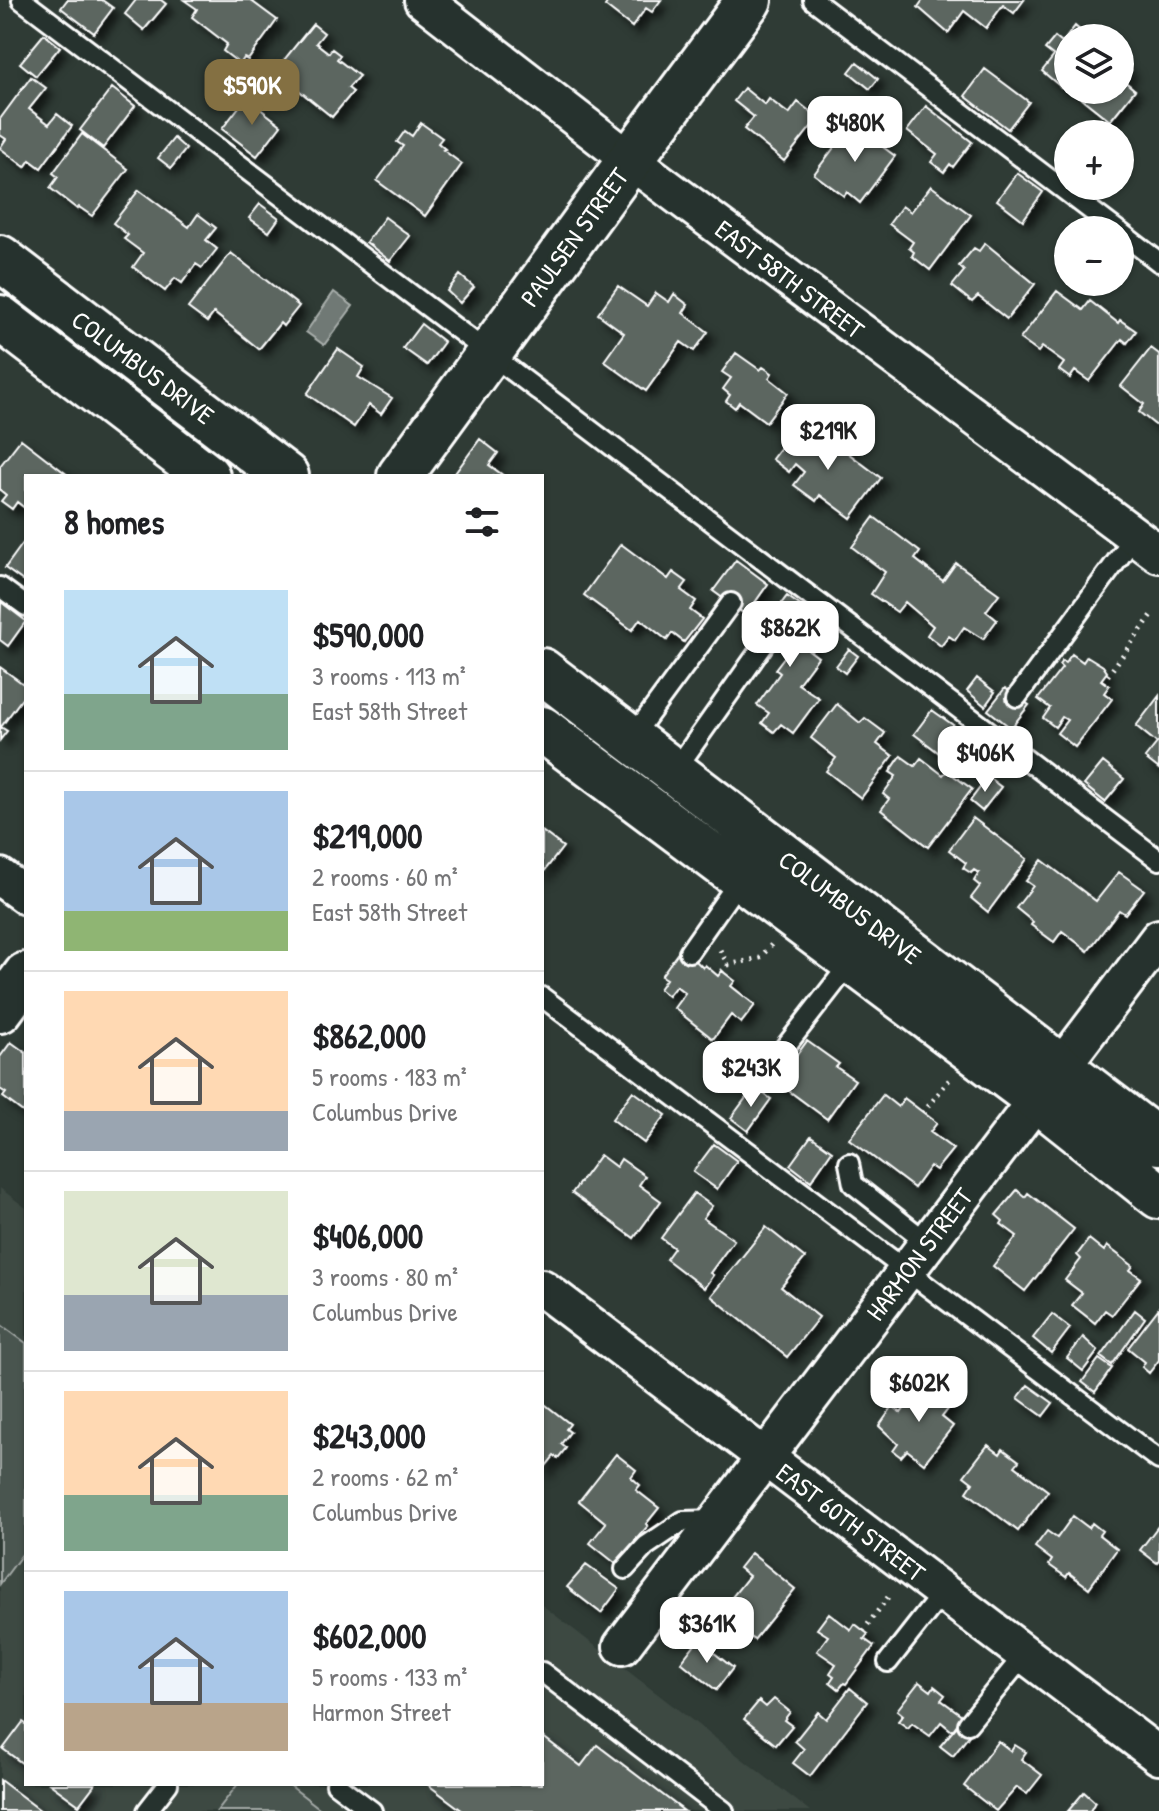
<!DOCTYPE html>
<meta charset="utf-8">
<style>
body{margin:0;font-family:"Patrick Hand",sans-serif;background:#f2f2f2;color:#202124;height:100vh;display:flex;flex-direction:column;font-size:30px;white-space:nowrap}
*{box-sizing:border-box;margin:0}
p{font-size:26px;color:#757577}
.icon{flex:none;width:44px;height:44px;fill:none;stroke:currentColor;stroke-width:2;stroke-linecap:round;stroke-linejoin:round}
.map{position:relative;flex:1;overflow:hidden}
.details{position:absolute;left:24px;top:474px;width:520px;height:1312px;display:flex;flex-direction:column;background:#fff;border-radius:0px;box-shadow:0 2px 6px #0004}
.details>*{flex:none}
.tools{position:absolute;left:1054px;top:24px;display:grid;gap:16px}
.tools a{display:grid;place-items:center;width:80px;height:80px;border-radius:50%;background:#fff;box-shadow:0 2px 6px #0004;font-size:40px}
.price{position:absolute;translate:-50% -68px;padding:0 18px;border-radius:16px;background:#fff;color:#222;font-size:26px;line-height:52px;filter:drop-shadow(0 2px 4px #0008)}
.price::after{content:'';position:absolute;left:50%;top:48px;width:24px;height:18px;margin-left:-12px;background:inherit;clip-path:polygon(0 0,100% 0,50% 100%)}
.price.current{background:#847042;color:#fff}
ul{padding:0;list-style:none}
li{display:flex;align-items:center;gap:24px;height:200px;padding:0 40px}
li+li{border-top:2px solid #e0e0e0}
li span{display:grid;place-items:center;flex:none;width:224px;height:160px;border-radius:0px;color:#555}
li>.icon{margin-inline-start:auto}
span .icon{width:96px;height:96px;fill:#fffc;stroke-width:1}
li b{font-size:34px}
h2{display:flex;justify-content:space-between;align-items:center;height:96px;padding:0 40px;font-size:34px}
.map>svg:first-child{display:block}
.built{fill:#3c4842}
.green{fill:#4a544f;stroke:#a4aaa7;stroke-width:2}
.water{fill:#707975;stroke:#a9afac;stroke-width:2}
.building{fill:#5b6661;stroke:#fff;stroke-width:2;filter:url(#shadow)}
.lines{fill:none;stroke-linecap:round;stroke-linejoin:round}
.lane-casing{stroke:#fff;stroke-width:24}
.street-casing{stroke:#fff;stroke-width:42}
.secondary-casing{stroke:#fff;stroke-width:50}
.path{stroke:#fff;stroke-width:5;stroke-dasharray:2 6;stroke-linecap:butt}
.lane{stroke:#26332d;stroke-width:18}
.street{stroke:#26332d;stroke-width:36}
.secondary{stroke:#26332d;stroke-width:44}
.labels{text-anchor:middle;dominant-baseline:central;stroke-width:7;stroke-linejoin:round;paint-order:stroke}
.street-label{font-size:26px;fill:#fff;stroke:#26332d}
</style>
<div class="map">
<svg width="1159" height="1811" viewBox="0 0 1159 1811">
<defs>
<filter id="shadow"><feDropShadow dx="7" dy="7" stdDeviation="4" flood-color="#0009"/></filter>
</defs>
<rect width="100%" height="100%" fill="#2f3b35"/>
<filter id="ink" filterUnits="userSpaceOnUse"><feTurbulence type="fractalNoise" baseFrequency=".0125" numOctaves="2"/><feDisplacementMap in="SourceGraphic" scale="16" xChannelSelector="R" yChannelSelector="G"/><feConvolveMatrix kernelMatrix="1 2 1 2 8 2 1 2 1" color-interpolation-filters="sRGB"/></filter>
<g filter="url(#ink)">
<!-- built -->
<path class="built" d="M0 1188 26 1208V1784H542V1605L810 1811H0Z"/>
<!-- green -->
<path class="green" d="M0 1324 26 1343V1549L0 1584Z
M238 1784H288L323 1811H217Z"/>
<!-- water -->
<path class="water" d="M334 292 353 306 324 345 306 332Z"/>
<!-- building -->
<path class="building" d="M67 0H102L113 8 94 33 61 8Z
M136 0H161L166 4 144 30 125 14Z
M184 0H250L277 20 248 60 244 58 240 64 223 51 227 44 192 17 197 9Z
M609 0H661L652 12 646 8 632 27 605 6Z
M923 0H1024L1014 13 1003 5 986 28 964 11 948 33 918 7Z
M313 24 324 33 316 43 329 53 332 49 340 55 337 59 359 76 348 88 353 92 332 117 275 71Z
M1075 26 1089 38H1068V88L1063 84 1061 87 1042 71 1054 56 1045 49 1055 37 1062 43Z
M44 34 60 47 36 76 20 63Z
M857 62 878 79 870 89 849 72Z
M1120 62 1131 70 1123 80 1135 90 1110 121 1071 90H1120Z
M985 69 1029 102 1008 129 965 96Z
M31 77 46 88 29 109 49 124 57 114 72 126 41 168 30 160 25 167 0 148 6 139 0 135V119Z
M112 88 135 106 103 148 80 130Z
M744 88 765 105 769 99 789 114 798 102 818 118 784 161 744 129 754 117 734 101Z
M246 98 281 125 257 156 222 129Z
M926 106 972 142 953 167 950 164 944 172 931 162 937 154 907 131Z
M421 123 442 138 438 143 445 149 443 150 462 164 425 216 377 181 403 146 397 142 405 131 412 136Z
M852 124 895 156 860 203 847 192 844 196 814 174Z
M82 134 128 169 92 216 79 207 77 209 50 188 58 177 53 173Z
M174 138 186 149 171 168 158 158Z
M1017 173 1043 192 1023 220 997 200Z
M931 186 971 215 930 270 912 256 914 252 909 248 913 242 889 224 902 206 911 212Z
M139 190 189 227 198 214 216 228 206 240 217 249 202 268 196 264 182 283 175 278 165 291 133 267 143 253 124 239 128 235 113 223Z
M260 204 279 218 269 232 249 218Z
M385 217 410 236 390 261 366 242Z
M985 243 1035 284 1007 319 978 296 972 302 952 286 964 271 959 266 974 248 979 251Z
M231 253 299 306 283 326 280 323 259 349 214 313 207 322 188 308Z
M460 275 474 287 460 303 447 291Z
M618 286 647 306 656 293 669 302 674 294 688 305 683 313 708 332 694 351 681 342 646 391 604 361 624 333 598 314Z
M1057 291 1083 310 1090 301 1118 323 1120 320 1136 331 1127 343 1122 339 1089 381 1075 371 1070 378 1059 370 1064 363 1042 347 1038 352 1020 339Z
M421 324 444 342 427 365 403 348Z
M1151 348 1159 354V428L1139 412 1144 404 1121 386Z
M338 349 364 367 358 377 392 398 381 414 369 405 354 427 307 394Z
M736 353 760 370 763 367 772 373 769 378 788 393 766 422 739 402 735 408 726 401 730 395 723 389 731 378 722 372Z
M795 429 820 448 828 438 881 478 851 518 820 495 816 501 794 485 804 472 795 464 789 472 772 459Z
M21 439 69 476H26V509L17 502 12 509 1 501 6 495 0 490V466Z
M480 439 498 453 489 465 504 476H453Z
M874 517 920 552 915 559 943 581 956 563 999 594 986 611 997 620 983 639 964 627 955 640 949 636 941 646 927 635 933 626 905 602 897 612 871 594 885 572 852 547Z
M26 539V583L5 568Z
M621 544 668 579 673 572 687 582 681 590 696 601 690 610 702 619 684 642 672 633 667 640 640 619 632 630 584 595Z
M736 560 768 584 746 615 713 591Z
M787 596 817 618 805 634 812 640 806 648 818 657 798 684 819 698 793 733 781 724 774 732 762 723 769 713 757 705 780 673 775 669 788 652 784 649 788 644 764 627Z
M1 602 26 621 8 646 0 640Z
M849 649 858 656 845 673 836 666Z
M1072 654 1083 662 1087 656 1103 666 1107 672 1101 680 1109 686 1104 693 1112 699 1075 747 1057 733 1067 720 1062 717 1055 727 1043 718 1050 708 1038 699 1062 668 1059 665 1062 661 1065 663Z
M0 667 26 686V693L1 727 7 731 0 740Z
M977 678 995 692 985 706 967 691Z
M1005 688 1029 705 1011 728 988 710Z
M1159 696V769L1145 758 1157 743 1136 726Z
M837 704 860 723 865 718 885 733 877 744 893 756 861 798 826 771 836 758 811 738Z
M932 710 960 730 942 755 914 734Z
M901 756 915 766 921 758 943 775 947 771 972 789 928 847 881 810 889 799 883 794 896 776 890 772Z
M1103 762 1124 779 1105 802 1084 785Z
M988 777 1001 787 982 811 970 801Z
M973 818 1027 859 988 912 971 898 980 886 974 881 979 873 974 870 971 873 963 868 966 863 949 850Z
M542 831 563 847 542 874Z
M1042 860 1096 901 1119 872 1144 890 1125 914 1119 910 1088 951 1062 931 1054 942 1031 925 1033 922 1016 908 1033 886 1026 881Z
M682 947 703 968 705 965 718 976 722 971 735 981 731 986 755 1005 741 1023 731 1015 713 1039 674 1008 685 993 676 986 668 996 659 989 666 979 661 976Z
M807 1041 839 1064 836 1067 855 1080 827 1119 777 1082Z
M11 1042 26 1053V1107L23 1112 3 1097 6 1093 0 1089V1057Z
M754 1087 771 1099 748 1131 731 1118Z
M633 1091 666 1115 644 1143 612 1119Z
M883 1095 898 1107 904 1098 937 1123 930 1132 953 1149 936 1170 930 1166 914 1188 849 1139Z
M811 1136 832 1151 811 1181 790 1165Z
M714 1144 737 1161 717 1189 693 1172Z
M600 1155 616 1167 621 1159 645 1176 639 1185 661 1201 634 1238 572 1193Z
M1017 1190 1025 1197 1028 1193 1074 1229 1025 1291 993 1266 1017 1236 1001 1224 1003 1221 996 1215Z
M694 1193 712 1206 703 1218 734 1240 710 1273 713 1275 704 1288 666 1259 674 1248 661 1238Z
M766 1227 805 1258 781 1287 819 1317 787 1357 711 1296Z
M1089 1239 1104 1251 1107 1246 1133 1266 1130 1270 1141 1278 1112 1315 1105 1310 1095 1323 1072 1305 1082 1293 1065 1280 1081 1259 1077 1255Z
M1159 1308V1360L1149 1373 1142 1367 1145 1362 1128 1348Z
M1135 1310 1145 1318 1112 1365 1101 1357Z
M1052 1314 1070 1328 1051 1353 1033 1338Z
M1083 1337 1098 1351 1083 1371 1067 1358Z
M1099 1359 1112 1368 1095 1392 1082 1382Z
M924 1383 952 1404 942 1417 953 1426 924 1463 907 1450 901 1457 893 1451 898 1444 879 1426 893 1406 901 1413Z
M1028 1385 1053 1403 1043 1416 1018 1398Z
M542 1402 570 1424 566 1429 570 1432 561 1444 566 1448 558 1458 554 1456 542 1471Z
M988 1445 1000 1454 1003 1449 1019 1461 1015 1466 1048 1491 1018 1531 967 1492 973 1483 964 1476Z
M616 1454 636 1470 631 1477 640 1485 636 1490 659 1508 646 1524 648 1526 615 1563 590 1543 606 1523 579 1501Z
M1073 1516 1089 1528 1092 1523 1102 1531 1099 1535 1117 1549 1089 1588 1069 1573 1066 1577 1049 1565 1052 1560 1035 1547 1047 1531 1057 1538Z
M1159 1525V1561L1157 1563 1140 1550Z
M751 1553 795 1589 754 1640 740 1630 749 1619 728 1602 749 1576 739 1568Z
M586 1565 619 1589 601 1613 567 1587Z
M829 1613 851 1630 855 1624 868 1634 864 1639 874 1646 846 1684 844 1683 839 1689 830 1682 834 1676 830 1673 836 1664 817 1651 828 1636 817 1629Z
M698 1640 733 1668 716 1690 681 1662Z
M919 1682 931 1691 934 1686 945 1695 941 1700 963 1716 952 1731 941 1722 930 1736 912 1723 908 1728 898 1721 903 1715 897 1710Z
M850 1688 867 1702 810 1776 793 1763 804 1749 795 1741 818 1712 826 1719Z
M774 1699 790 1712 784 1720 792 1726 776 1745 744 1719 759 1701 766 1707Z
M962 1720 974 1729 953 1756 940 1746Z
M23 1722 26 1724V1766L3 1749Z
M542 1736 581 1766 597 1745 684 1811H463L427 1784H542Z
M998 1741 1011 1751 1015 1745 1026 1752 1021 1759 1042 1775 1027 1794 1017 1787 996 1811 964 1786Z
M0 1780 41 1811H0Z
M50 1784H95L79 1805Z
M1084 1792 1095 1802 1090 1811H1068Z"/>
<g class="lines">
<!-- lane casing -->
<g class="lane-casing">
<path id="lane" d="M22 0 1159 860
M813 0 1117 230
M1120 232 1159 262
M0 587 26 606
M1017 697 1135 536
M631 739 731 603
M674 772 772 633
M689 952 741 878
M542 997 1159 1460
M754 1087 852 961
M849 1163 853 1184 928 1243
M625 1569 646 1546 683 1521 717 1520
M888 1662 943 1592
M542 1672 724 1811
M968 1724 1025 1654
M336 1784 372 1811
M147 1811 168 1784"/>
</g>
<!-- street casing -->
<g class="street-casing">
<path id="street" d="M423 0 630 160 1159 554
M0 877 26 896
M542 1288 1159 1756
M622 1646 1159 938"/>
</g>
<!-- secondary casing -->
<g class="secondary-casing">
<path id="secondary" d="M0 258 286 476
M0 318 207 476
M400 476 630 160 749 0
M542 671 1159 1142
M542 729 1037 1099 1159 1196
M0 1010 26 975"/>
</g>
<!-- path -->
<path class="path" d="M1103 682 1152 615
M720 950 728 965 722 971
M728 965 760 958 772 944
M923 1113 949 1080
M863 1631 891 1593"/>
<!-- lane -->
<use href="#lane" class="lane"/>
<!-- street -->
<use href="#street" class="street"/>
<!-- secondary -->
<use href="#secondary" class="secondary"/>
</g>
</g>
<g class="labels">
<!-- street labels -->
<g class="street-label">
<text transform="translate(574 237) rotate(-54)">PAULSEN STREET</text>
<text transform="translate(790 279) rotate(37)">EAST 58TH STREET</text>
<text transform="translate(143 367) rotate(37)">COLUMBUS DRIVE</text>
<text transform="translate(850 907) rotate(37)">COLUMBUS DRIVE</text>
<text transform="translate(919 1254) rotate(-53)">HARMON STREET</text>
<text transform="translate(851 1522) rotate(37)">EAST 60TH STREET</text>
</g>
</g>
</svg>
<div class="tools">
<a><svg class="icon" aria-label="layers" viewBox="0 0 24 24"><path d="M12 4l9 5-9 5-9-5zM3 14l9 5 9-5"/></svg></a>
<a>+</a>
<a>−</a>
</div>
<b class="price current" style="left:252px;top:127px">$590K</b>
<b class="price" style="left:855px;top:164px">$480K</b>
<b class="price" style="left:828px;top:472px">$219K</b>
<b class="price" style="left:790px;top:669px">$862K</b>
<b class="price" style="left:985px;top:794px">$406K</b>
<b class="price" style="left:751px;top:1109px">$243K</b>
<b class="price" style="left:919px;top:1424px">$602K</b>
<b class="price" style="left:707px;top:1665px">$361K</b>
<section class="details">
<h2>8 homes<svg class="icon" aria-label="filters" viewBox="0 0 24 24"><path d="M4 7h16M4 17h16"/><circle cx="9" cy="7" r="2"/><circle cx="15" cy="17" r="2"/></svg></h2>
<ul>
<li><span style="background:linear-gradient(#bfe0f5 65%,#7fa58c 0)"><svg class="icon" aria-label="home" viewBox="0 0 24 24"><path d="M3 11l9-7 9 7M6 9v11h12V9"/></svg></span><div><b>$590,000</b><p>3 rooms · 113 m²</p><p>East 58th Street</p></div></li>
<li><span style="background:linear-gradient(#a9c7e8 75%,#8fb573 0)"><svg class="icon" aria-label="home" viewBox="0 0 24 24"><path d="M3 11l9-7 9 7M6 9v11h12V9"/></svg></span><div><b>$219,000</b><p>2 rooms · 60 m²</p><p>East 58th Street</p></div></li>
<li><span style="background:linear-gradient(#ffd9b3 75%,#9aa5b1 0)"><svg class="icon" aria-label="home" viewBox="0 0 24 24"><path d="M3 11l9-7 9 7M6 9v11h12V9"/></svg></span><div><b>$862,000</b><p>5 rooms · 183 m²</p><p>Columbus Drive</p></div></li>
<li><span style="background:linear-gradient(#dfe7d0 65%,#9aa5b1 0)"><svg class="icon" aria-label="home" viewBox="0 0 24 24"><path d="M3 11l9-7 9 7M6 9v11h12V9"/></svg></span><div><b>$406,000</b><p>3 rooms · 80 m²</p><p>Columbus Drive</p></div></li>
<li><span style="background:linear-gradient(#ffd9b3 65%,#7fa58c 0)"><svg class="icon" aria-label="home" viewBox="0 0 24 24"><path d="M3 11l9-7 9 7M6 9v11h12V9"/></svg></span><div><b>$243,000</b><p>2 rooms · 62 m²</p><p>Columbus Drive</p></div></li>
<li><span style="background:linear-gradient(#a9c7e8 70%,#b9a48a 0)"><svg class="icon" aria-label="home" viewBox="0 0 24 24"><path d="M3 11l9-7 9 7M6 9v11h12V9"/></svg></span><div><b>$602,000</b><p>5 rooms · 133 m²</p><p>Harmon Street</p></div></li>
</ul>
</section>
</div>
